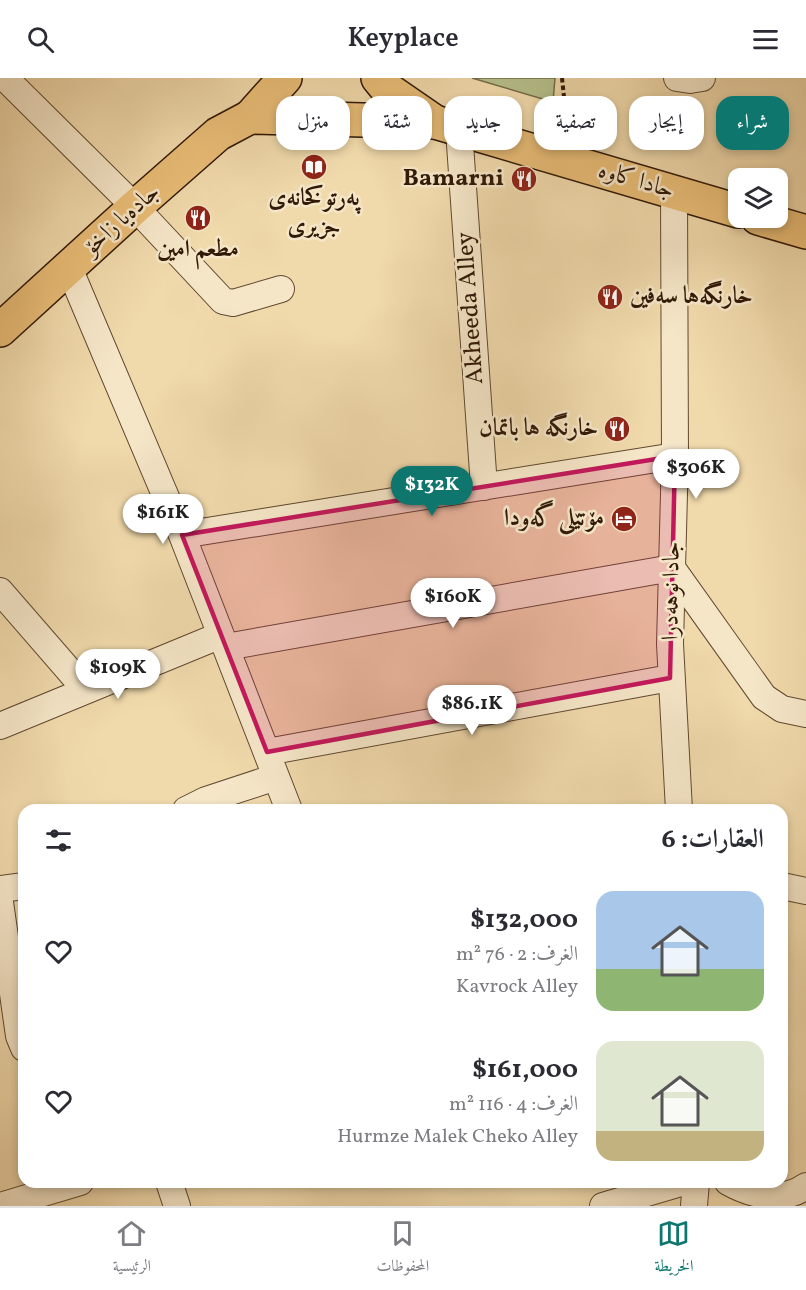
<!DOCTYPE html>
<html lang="ar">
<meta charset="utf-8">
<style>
body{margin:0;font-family:Vollkorn,Amiri,serif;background:#f2f2f3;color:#2b2b33;direction:rtl;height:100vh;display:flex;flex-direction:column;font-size:22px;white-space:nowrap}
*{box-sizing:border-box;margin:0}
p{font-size:20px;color:#7c7c81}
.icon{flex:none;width:33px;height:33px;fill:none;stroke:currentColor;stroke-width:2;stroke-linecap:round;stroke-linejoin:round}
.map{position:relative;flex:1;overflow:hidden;direction:ltr}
.drawer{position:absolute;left:18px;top:726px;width:770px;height:384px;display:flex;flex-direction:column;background:#fff;border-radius:18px;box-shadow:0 3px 9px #0003;direction:rtl}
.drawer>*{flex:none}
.hud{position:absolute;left:18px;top:18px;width:771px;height:54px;direction:rtl;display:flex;gap:12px}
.controls{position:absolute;left:728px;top:90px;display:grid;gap:12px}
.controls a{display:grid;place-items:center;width:60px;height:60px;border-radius:12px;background:#fff;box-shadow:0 3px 9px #0003;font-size:30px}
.price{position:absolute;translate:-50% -51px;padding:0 14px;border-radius:21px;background:#fff;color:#222;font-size:20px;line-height:39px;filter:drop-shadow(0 2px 3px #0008)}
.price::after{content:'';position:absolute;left:50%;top:36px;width:18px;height:14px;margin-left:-9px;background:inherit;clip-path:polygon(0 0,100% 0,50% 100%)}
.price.selected{background:#0f766e;color:#fff}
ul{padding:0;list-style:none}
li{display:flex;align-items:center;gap:18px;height:150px;padding:0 24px}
li span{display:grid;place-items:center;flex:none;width:168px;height:120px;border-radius:18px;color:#555}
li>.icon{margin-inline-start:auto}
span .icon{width:72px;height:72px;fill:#fffc;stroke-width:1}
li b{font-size:26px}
h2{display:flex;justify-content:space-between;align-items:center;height:72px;padding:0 24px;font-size:26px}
.pill{padding:0 21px;border-radius:18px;background:#fff;box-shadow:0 3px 9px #0003;font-size:21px;line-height:54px}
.pill.selected{background:#0f766e;color:#fff}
header{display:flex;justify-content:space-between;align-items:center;height:78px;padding:0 24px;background:#fff;font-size:27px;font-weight:600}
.tab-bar{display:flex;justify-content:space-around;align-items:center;height:84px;border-top:2px solid #e1e1e2;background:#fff;font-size:16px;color:#7c7c81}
.tab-bar a{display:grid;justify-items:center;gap:3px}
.tab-bar .selected{color:#0f766e}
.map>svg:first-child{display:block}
.green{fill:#b6c08c;stroke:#736c4a;stroke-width:1.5}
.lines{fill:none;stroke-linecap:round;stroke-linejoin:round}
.minor-casing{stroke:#604930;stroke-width:28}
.major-casing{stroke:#301907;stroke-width:36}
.highway-casing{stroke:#301907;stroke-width:36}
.path{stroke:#301907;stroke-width:4;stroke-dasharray:4.5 3;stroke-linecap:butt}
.minor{stroke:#f5e6c8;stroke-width:26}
.major{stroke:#e8bc76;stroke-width:33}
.highway{stroke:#e8bc76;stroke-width:33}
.marked{fill:#c2185b;fill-opacity:0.2;stroke:#c2185b;stroke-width:4.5;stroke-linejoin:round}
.labels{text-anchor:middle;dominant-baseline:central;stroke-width:5;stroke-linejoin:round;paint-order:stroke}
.poi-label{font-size:24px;font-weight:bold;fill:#301907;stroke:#f5e6c8;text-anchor:end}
.street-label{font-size:24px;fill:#301907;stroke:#f5e6c8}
</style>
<header><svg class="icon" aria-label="menu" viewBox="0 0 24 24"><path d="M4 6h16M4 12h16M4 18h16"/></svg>Keyplace<svg class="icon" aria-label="search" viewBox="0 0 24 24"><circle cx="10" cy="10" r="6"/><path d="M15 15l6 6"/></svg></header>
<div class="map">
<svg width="806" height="1128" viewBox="0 0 806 1128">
<rect width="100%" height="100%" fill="#f0d9ab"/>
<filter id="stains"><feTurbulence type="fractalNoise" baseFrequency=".00333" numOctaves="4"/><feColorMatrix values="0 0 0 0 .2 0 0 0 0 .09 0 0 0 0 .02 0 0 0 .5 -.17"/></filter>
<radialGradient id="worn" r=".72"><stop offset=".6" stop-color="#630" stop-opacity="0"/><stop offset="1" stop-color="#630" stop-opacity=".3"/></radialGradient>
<!-- green -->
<path class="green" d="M472 0H555L553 24Z"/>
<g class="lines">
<!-- minor casing -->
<g class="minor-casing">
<path id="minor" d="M5 0 135 129 223 223 233 225 281 211
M677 0 690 2 702 0
M459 52 484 409
M674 113 675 378 670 566 679 732
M69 190 182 457 289 732
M182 457 675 378
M0 513 86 612
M226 569 672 490 764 619 782 631 806 636
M0 648 221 557
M267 674 670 600
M186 732 206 722 276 699
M782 808 806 813
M0 811 24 808
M0 824 19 958 24 970
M169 1104 177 1128
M728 1104C751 1117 783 1125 806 1108
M0 1128 80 1104
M603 1128 684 1104
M694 1128 696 1104"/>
</g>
<!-- major casing -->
<g class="major-casing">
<path id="major" d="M378 0 387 11 435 44
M250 39 285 0"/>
</g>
<!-- highway casing -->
<g class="highway-casing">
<path id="highway" d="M758 140 806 154
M0 252 135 129 218 56 250 39 435 44 738 133"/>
</g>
<!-- path -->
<path class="path" d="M562 0 568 56"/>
<!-- minor -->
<use href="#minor" class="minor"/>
<!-- major -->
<use href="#major" class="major"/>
<!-- highway -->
<use href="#highway" class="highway"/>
</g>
<!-- marked area -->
<path class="marked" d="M675 378 670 600 267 674 182 457Z"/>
<!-- icons -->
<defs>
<g id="library-disc" transform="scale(1.35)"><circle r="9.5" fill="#8f2418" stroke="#f5e6c8"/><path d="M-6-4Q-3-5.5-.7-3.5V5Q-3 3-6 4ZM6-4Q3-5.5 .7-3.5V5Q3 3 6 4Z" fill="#fff"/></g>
<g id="restaurant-disc" transform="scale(1.35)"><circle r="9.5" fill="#8f2418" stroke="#f5e6c8"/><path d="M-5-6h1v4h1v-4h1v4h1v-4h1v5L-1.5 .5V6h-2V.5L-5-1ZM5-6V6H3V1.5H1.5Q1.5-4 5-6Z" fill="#fff"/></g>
<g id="hotel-disc" transform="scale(1.35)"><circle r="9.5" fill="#8f2418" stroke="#f5e6c8"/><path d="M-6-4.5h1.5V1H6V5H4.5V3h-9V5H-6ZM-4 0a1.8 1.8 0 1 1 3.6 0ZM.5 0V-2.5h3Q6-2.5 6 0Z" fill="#fff"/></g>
</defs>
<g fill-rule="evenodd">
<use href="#library-disc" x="314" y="89"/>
<use href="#restaurant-disc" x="524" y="101"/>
<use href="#restaurant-disc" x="198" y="140"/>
<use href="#restaurant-disc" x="610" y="219"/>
<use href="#restaurant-disc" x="617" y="351"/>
<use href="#hotel-disc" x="624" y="441"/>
</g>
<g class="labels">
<!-- poi labels -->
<g class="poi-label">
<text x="504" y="101">Bamarni</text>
<text x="314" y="121" text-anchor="middle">پەرتوکخانەی<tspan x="314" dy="28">جزیری</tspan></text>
<text x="198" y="172" text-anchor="middle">مطعم امين</text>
<text x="630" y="219" text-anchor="start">خارنگەها سەفین</text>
<text x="598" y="351">خارنگه ها باتمان</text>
<text x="604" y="441">مۆتێلی گەودا</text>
</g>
<!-- street labels -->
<g class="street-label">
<text transform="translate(636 103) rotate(16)">جادا کاوه‌</text>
<text transform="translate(122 142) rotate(-42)">جادەیا زاخۆ</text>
<text transform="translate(471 230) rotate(-94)">Akheeda Alley</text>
<text transform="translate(672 513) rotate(-89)">جادا نوهەدرا</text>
</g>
</g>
<rect width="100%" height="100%" filter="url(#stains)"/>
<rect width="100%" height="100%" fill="url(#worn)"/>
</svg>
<div class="controls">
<a><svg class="icon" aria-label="layers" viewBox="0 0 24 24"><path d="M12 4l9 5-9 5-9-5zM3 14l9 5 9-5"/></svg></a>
</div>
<b class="price" style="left:696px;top:422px">$306K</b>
<b class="price selected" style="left:432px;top:439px">$132K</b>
<b class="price" style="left:163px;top:467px">$161K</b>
<b class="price" style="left:453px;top:551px">$160K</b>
<b class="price" style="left:118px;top:622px">$109K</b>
<b class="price" style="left:472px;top:658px">$86.1K</b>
<div class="hud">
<a class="pill selected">شراء</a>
<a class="pill">إيجار</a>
<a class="pill">تصفية</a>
<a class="pill">جديد</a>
<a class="pill">شقة</a>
<a class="pill">منزل</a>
</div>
<section class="drawer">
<h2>العقارات: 6<svg class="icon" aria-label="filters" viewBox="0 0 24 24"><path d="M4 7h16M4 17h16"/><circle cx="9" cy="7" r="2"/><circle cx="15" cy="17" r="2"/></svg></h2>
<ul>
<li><span style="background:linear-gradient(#a9c7e8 65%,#8fb573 0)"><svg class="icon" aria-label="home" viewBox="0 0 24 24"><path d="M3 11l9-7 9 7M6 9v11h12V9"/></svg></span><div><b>$132,000</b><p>الغرف: 2 · 76 m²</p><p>Kavrock Alley</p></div><svg class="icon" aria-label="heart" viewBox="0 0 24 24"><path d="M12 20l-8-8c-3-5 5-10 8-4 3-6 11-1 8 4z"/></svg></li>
<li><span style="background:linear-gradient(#dfe7d0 75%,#c2b280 0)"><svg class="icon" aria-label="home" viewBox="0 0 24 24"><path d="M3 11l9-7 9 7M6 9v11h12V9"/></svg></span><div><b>$161,000</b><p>الغرف: 4 · 116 m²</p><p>Hurmze Malek Cheko Alley</p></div><svg class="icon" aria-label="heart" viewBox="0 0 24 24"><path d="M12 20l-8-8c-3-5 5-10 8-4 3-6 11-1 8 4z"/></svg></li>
</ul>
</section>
</div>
<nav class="tab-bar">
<a class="selected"><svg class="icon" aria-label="map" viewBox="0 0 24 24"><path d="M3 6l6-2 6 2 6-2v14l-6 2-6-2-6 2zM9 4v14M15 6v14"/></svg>الخريطة</a>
<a><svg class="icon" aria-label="saved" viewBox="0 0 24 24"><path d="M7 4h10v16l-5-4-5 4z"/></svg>المحفوظات</a>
<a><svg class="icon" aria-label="home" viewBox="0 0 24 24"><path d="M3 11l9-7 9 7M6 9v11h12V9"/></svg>الرئيسية</a>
</nav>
